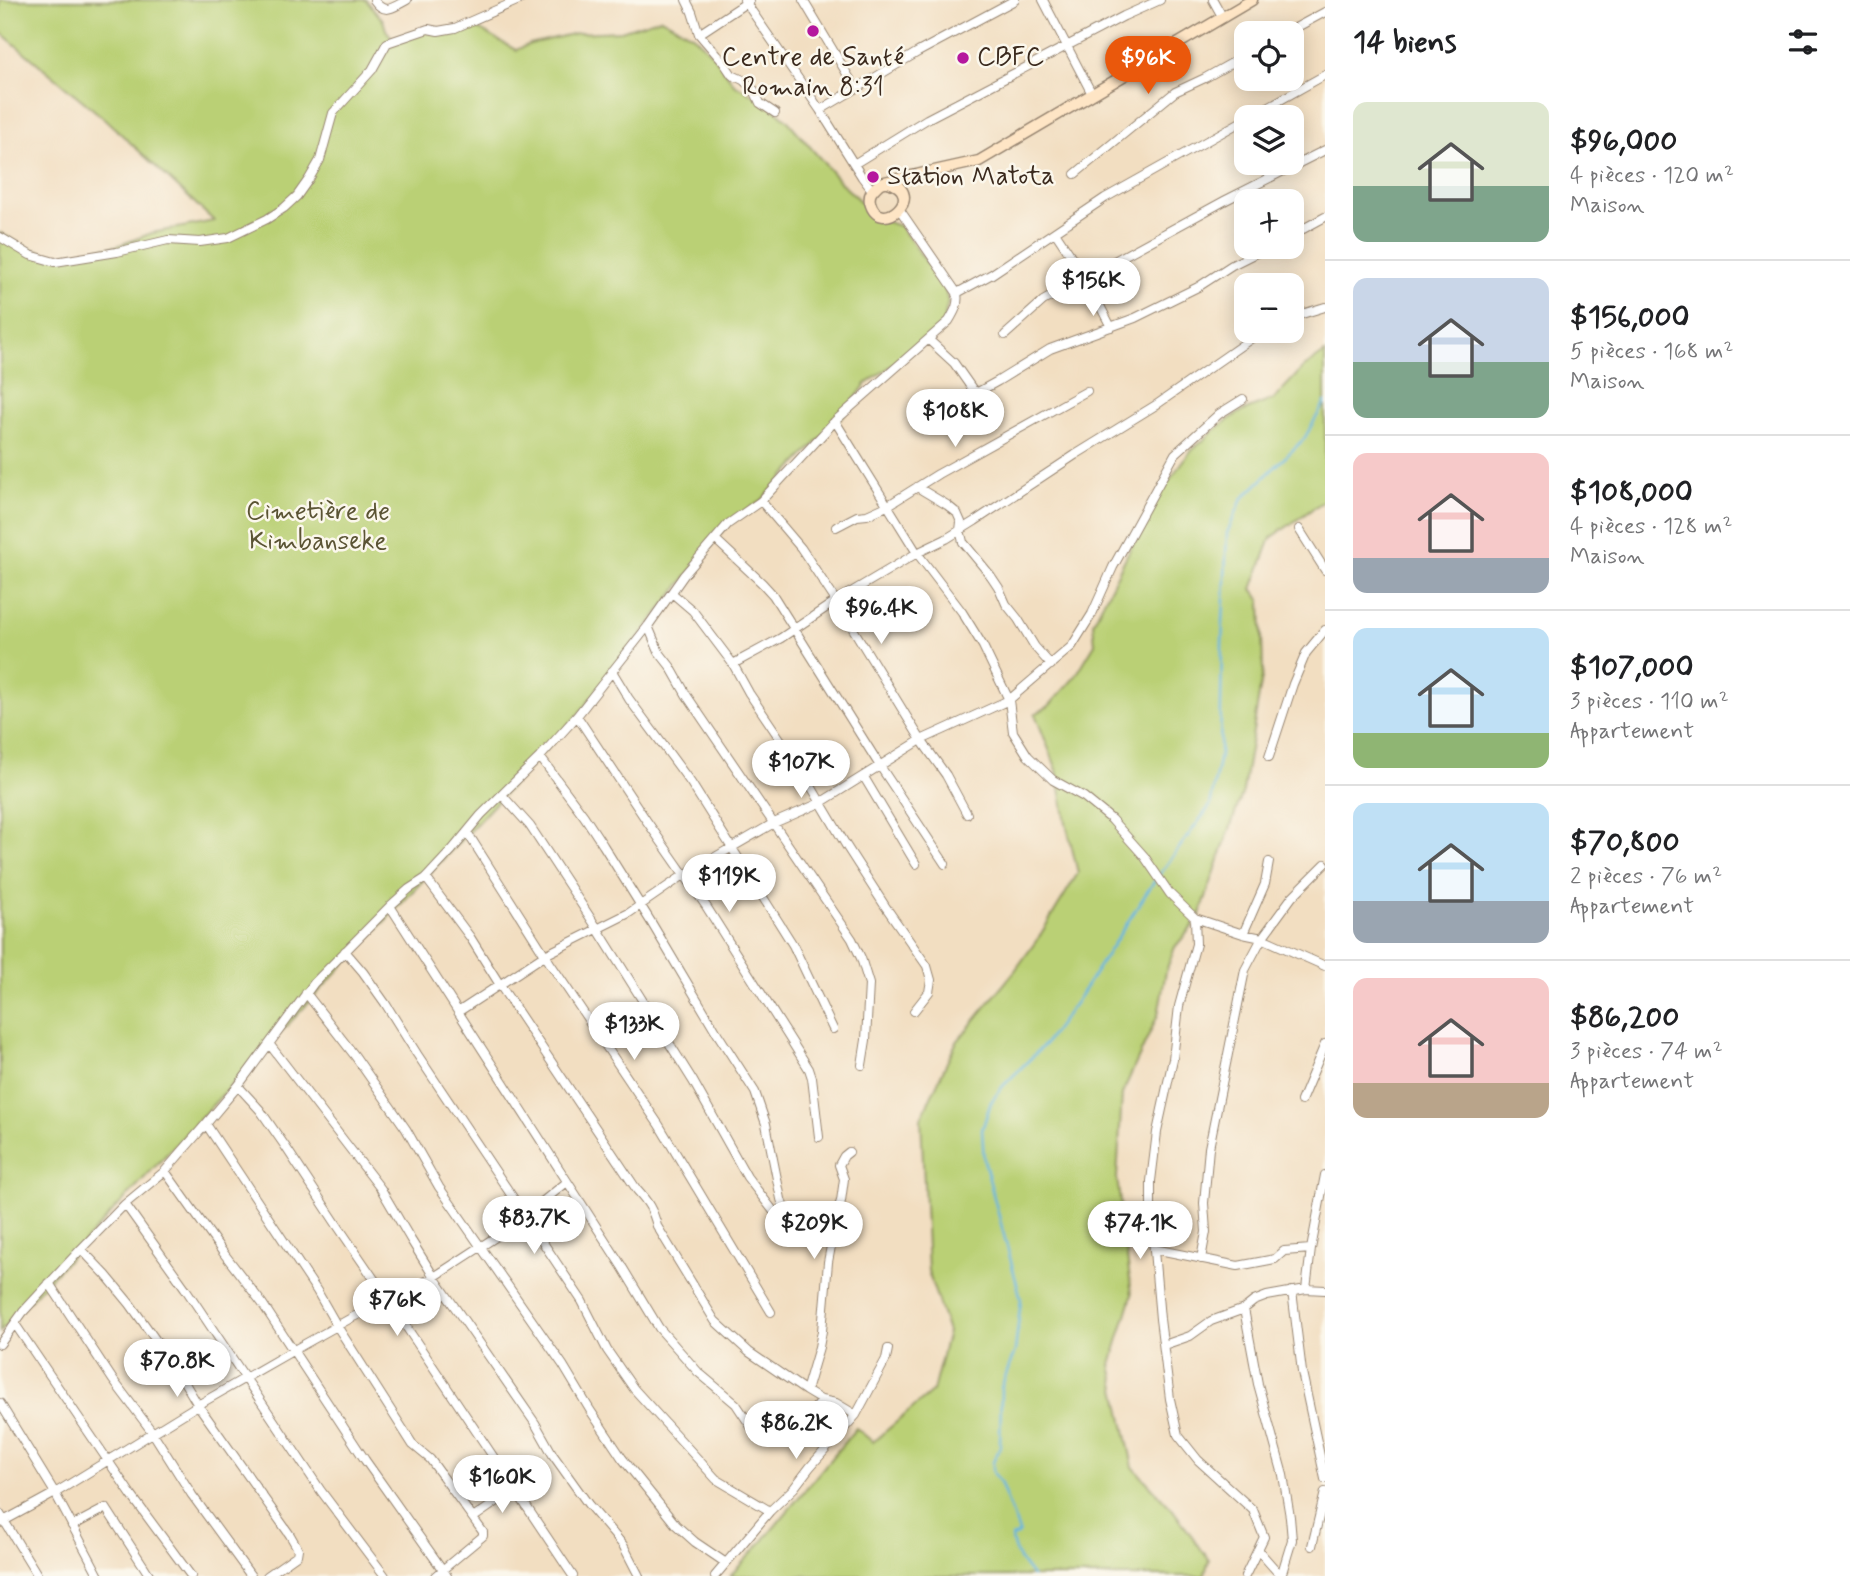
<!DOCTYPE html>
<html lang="fr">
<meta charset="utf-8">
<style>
body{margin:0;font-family:Mynerve,sans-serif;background:#f2f2f2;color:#202124;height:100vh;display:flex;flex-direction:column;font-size:26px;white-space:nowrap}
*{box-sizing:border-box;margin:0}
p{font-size:23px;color:#757577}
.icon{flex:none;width:38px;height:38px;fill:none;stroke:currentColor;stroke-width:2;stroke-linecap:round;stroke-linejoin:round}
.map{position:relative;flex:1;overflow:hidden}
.panel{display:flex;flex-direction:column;background:#fff;width:525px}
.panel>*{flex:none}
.tools{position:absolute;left:1234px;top:21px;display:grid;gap:14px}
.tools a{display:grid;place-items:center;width:70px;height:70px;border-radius:14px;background:#fff;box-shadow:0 4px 18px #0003;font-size:35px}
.price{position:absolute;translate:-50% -60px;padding:0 16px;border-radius:24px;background:#fff;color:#222;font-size:23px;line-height:46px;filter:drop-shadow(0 2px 4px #0008)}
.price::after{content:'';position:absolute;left:50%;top:42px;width:21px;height:16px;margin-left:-10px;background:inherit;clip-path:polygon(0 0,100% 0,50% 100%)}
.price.current{background:#ea580c;color:#fff}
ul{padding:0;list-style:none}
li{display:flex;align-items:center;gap:21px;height:175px;padding:0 28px}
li+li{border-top:2px solid #e0e0e0}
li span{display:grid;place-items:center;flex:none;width:196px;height:140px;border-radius:14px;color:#555}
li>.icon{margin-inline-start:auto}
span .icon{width:84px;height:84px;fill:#fffc;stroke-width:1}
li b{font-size:30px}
h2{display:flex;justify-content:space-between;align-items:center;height:84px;padding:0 28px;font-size:30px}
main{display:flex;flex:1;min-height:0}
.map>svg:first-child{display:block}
.green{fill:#bad074;stroke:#7a7d49;stroke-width:2}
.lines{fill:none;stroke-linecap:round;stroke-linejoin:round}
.stream{stroke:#65b5df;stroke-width:2.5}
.street-casing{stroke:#968470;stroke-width:10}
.secondary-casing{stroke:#968470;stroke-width:13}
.street{stroke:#fff;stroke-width:8}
.secondary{stroke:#fee5c5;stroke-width:10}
.poi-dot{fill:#b5179e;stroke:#fbf7ec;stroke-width:2.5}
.labels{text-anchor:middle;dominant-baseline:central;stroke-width:5;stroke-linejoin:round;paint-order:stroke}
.poi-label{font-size:26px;fill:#3b2a1e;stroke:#fbf7ec;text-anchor:start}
.park-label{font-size:26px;fill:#5b5434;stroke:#fbf7ec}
</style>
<main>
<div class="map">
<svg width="1325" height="1576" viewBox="0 0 1325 1576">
<rect width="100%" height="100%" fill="#fbf7ec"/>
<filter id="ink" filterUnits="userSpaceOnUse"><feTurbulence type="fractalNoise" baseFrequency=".0143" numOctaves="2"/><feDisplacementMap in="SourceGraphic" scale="14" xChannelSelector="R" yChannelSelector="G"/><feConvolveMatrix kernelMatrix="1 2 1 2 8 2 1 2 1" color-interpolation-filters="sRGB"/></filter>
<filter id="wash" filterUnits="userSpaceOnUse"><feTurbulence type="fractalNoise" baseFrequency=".00686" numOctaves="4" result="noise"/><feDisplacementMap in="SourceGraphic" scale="28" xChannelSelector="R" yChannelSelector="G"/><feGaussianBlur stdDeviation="1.57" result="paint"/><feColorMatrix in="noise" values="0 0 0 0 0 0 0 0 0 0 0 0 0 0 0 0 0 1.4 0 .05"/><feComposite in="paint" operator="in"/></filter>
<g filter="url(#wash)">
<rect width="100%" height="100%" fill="#f2dec1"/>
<!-- green -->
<path class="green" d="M0 0H366L383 20 386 30 394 40 415 32 450 31 473 26 516 50 530 44 576 33 621 31 661 18 694 36 715 57 734 84 768 103 788 121 841 183 879 219 900 226 944 286 948 302 942 329 866 384 843 415 761 501 728 524 577 716 0 1332V233L24 246 51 256 117 246 152 233 214 221 106 120 0 32Z
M1325 353V500L1271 538 1252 589 1261 600 1263 671 1243 791 1198 920 1175 947 1166 971 1158 1015 1122 1094 1117 1178 1132 1295 1111 1365 1133 1467 1173 1510 1209 1560 1204 1576H730L762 1542 856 1428 873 1442 933 1391 948 1332 928 1271 921 1118 956 1043 1014 972 1039 937 1078 873 1066 823 1057 770 1035 714 1049 706 1075 677 1095 644 1093 623 1138 533 1161 492 1190 452 1222 424 1241 412 1274 399 1304 367Z"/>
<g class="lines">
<!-- stream -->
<path class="stream" d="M1032 1576C1022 1563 1013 1554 1012 1537L1017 1535 1019 1532 1000 1482 993 1472V1462L1000 1447 1001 1388 1015 1351 1021 1299 984 1160 982 1130 991 1102 1003 1086 1045 1044 1076 1002 1151 886 1210 806 1220 755 1222 643 1227 533 1242 499 1304 439 1325 402"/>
</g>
</g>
<g filter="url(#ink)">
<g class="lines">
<!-- street casing -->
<g class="street-casing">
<path id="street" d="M374 0C385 16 393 7 407 0
M686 0 692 12 699 34 724 63 732 75 743 80 754 90 760 103 775 113
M744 0 820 110 862 177 872 190
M803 0 856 89
M1043 0 1092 94
M1213 0 1223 18
M1286 33 1325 12
M699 34 749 1
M820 110 918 52 1015 0
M1250 117 1325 75
M854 164 927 119 1124 16 1160 0
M1075 174 1175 92 1205 78 1246 55
M1055 232 1085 277 1111 327
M1292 235 1325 217
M0 237 30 255 55 262 117 252 168 240 200 242 228 238 267 219 284 208 297 196 309 179 320 160 333 113 372 70 387 43 428 29 438 31 455 28 519 0
M957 293 992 274 1105 198 1246 119
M1292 317 1325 307
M1005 335 1043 301 1085 277 1226 200 1325 150
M929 340 954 363 973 390 978 392 998 381 1050 349 1135 318 1198 287 1232 265 1268 247
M835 421 917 553 962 612 983 646 1009 700 1013 732 1028 756 1053 780 1084 797 1111 819 1144 856 1170 894 1195 918 1243 934 1262 938 1325 966
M917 487 947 505 957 513 961 522 960 530 963 542 991 576 999 588 1006 604 1018 619 1035 647 1051 665
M761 501 801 548 836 601 921 740 946 775 967 814
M836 527 857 516 867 515 887 506 938 474 1087 391
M1299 529 1325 570
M715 539 762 583 773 595 880 766 945 864
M672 593 693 611 733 664 749 693 805 776 847 847 885 906 927 966 931 980 929 992 914 1011
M648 626 659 652 670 666 687 696 852 939 861 958 869 984 866 1040 862 1065
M733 664 781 638 836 601 917 553 946 539 975 521 1075 455 1156 405 1262 331
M612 671 629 699 691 783 793 945 833 1029
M577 716 646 820 706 906 809 1069 812 1078 819 1137
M540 757 584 816 603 845 651 922 717 1033 755 1092 766 1124 781 1199 790 1228
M1269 757 1293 684 1306 653 1325 630
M864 777 916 864
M502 795 530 826 597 928 693 1081 747 1177 792 1235 832 1241
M467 832 550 963 659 1125 771 1312
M426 878 470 937 500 985 637 1190C648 1202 653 1210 657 1226L715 1321 749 1352 806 1391 821 1400 836 1403 856 1415
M390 906 621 1265 659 1328 698 1372 736 1404 750 1425 765 1438 772 1441 796 1435 821 1400
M1195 918 1196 944 1179 1006 1173 1059 1157 1132 1151 1181V1216L1160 1319 1170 1399 1178 1435 1198 1460 1253 1510 1264 1537 1245 1576
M1243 934 1265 884 1269 862
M345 951 363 972 385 1003 417 1054 582 1301 607 1350 634 1389 716 1479 770 1511
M306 993 355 1056 406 1129 439 1187 563 1365 590 1410 622 1458 676 1525 695 1542 726 1563
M458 1012 545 955 629 913 684 875 774 823 820 803 921 740 1009 700 1072 646 1092 614 1113 567 1175 454 1219 414 1243 399
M270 1045 381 1189 411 1240 434 1277 535 1423 553 1455 588 1504 623 1545 639 1576
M238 1086 260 1110 285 1146 337 1225 389 1301 573 1576
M1301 1101 1325 1044
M206 1124 317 1291 337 1326 413 1445 430 1459 483 1532V1536L435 1576
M165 1171 222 1251 262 1303 365 1460 447 1576
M125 1204 185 1288 321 1491 385 1576
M81 1249 106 1275 130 1304 177 1370 198 1405 290 1535 298 1549 297 1555 267 1576
M1154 1249 1238 1266 1275 1259 1284 1251 1311 1249
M1201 1259 1206 1232 1204 1203 1209 1148 1245 970 1262 938 1292 897 1325 864
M49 1283 113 1380 153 1433 192 1495 251 1576
M1306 1289 1311 1249 1325 1175
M1292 1291 1302 1372 1325 1479
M1244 1309 1258 1384 1283 1475 1290 1517 1292 1540 1281 1576
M15 1324 132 1496 191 1576
M0 1344 23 1312 81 1249 125 1204 165 1171 206 1124 238 1086 314 983 390 906 409 889 426 878 452 850 481 815 540 757 577 716 648 626 684 575 728 524 761 501 835 421 949 321C955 311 959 304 957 293L900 210
M1164 1345 1190 1336 1211 1321 1244 1309 1254 1301 1267 1296 1306 1289 1325 1290
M806 1391 819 1347 822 1331 828 1262 832 1241 831 1229 841 1201 844 1179 839 1165 844 1156 849 1152
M0 1403 55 1493 99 1576
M0 1514 38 1576
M473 1518 515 1489
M0 1523 55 1493 198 1405 294 1350 353 1317 389 1301 434 1277 525 1218 532 1210 567 1182
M72 1526 106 1508 150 1576
M1312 1546 1325 1492
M1258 1550 1280 1575
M715 1576 770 1511 794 1488 810 1467 856 1415 886 1359 888 1349"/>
</g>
<!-- secondary casing -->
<g class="secondary-casing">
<path id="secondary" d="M888 182C929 194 879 238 870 202 868 193 874 189 880 183L979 161 1252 0"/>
</g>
<!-- street -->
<use href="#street" class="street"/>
<!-- secondary -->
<use href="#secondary" class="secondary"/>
</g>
</g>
<!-- markers -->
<g class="poi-dot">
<circle cx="813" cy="31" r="7"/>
<circle cx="963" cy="58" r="7"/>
<circle cx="873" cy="177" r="7"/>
</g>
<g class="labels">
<!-- poi labels -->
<g class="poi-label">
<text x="813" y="58" text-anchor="middle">Centre de Santé<tspan x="813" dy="30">Romain 8:31</tspan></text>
<text x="977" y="58">CBFC</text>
<text x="887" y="177">Station Matota</text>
</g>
<!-- park labels -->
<g class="park-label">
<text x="318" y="512">Cimetière de<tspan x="318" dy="30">Kimbanseke</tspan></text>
</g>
</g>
</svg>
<div class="tools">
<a><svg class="icon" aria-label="locate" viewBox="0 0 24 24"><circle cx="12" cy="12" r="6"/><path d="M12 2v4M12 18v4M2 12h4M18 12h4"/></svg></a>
<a><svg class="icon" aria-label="layers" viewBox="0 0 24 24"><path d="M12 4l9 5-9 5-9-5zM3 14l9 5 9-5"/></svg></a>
<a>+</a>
<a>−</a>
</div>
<b class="price current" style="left:1148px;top:96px">$96K</b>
<b class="price" style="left:1093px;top:318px">$156K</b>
<b class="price" style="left:955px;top:449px">$108K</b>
<b class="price" style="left:881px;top:646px">$96.4K</b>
<b class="price" style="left:801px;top:800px">$107K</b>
<b class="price" style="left:729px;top:914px">$119K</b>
<b class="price" style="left:634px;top:1062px">$133K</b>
<b class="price" style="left:534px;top:1256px">$83.7K</b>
<b class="price" style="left:814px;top:1261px">$209K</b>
<b class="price" style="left:1140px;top:1261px">$74.1K</b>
<b class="price" style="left:397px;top:1338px">$76K</b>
<b class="price" style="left:177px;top:1399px">$70.8K</b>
<b class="price" style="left:796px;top:1461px">$86.2K</b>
<b class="price" style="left:502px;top:1515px">$160K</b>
</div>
<section class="panel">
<h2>14 biens<svg class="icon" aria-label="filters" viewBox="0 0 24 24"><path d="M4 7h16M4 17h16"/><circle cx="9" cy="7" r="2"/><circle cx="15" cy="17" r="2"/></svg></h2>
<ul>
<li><span style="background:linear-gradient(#dfe7d0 60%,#7fa58c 0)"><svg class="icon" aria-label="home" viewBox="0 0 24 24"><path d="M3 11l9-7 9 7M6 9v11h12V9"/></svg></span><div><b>$96,000</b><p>4 pièces · 120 m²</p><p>Maison</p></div></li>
<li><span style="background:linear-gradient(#c9d6e8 60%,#7fa58c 0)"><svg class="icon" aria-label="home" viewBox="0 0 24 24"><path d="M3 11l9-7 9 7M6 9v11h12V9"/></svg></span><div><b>$156,000</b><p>5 pièces · 168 m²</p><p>Maison</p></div></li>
<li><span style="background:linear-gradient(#f6c9c9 75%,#9aa5b1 0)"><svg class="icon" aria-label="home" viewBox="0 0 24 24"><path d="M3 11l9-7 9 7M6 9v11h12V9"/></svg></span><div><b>$108,000</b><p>4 pièces · 128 m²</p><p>Maison</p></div></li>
<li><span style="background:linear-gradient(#bfe0f5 75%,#8fb573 0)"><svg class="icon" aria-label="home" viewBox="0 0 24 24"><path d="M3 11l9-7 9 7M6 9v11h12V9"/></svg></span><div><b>$107,000</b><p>3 pièces · 110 m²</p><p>Appartement</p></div></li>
<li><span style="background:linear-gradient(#bfe0f5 70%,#9aa5b1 0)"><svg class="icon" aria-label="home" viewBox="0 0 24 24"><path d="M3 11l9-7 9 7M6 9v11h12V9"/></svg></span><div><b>$70,800</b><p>2 pièces · 76 m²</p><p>Appartement</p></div></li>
<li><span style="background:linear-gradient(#f6c9c9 75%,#b9a48a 0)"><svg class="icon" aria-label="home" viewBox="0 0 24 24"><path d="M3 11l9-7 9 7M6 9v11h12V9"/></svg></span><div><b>$86,200</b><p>3 pièces · 74 m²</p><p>Appartement</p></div></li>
</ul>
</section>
</main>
